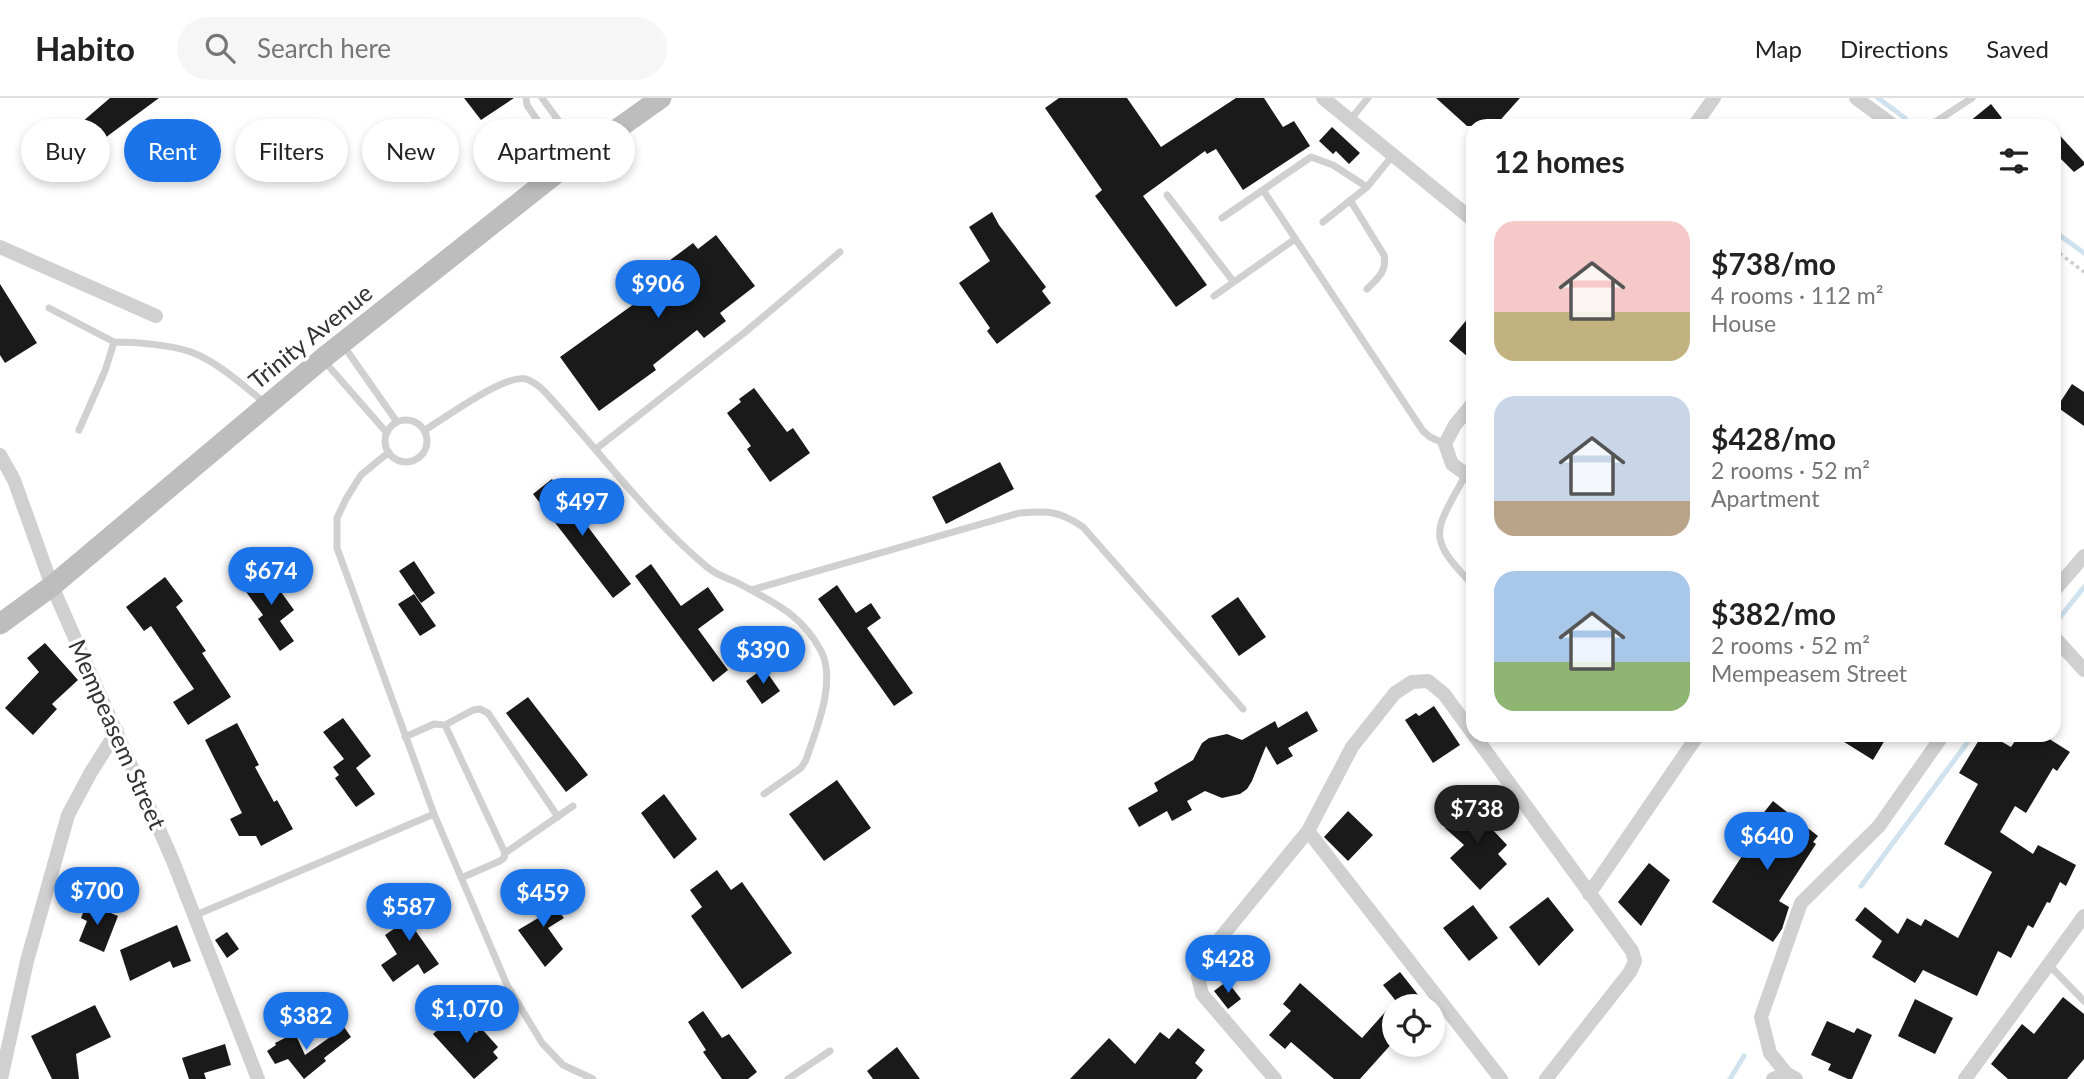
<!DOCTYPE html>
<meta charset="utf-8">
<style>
body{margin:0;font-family:Lato,sans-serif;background:#f6f6f6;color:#222;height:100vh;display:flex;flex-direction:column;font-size:26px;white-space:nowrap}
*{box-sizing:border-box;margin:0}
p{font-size:23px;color:#767676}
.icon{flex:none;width:38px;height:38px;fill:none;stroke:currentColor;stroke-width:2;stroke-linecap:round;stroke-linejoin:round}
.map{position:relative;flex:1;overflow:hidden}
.details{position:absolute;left:1466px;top:21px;width:595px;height:623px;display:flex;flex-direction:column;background:#fff;border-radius:21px;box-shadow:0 4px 10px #0003}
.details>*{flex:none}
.hud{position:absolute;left:21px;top:21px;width:665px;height:63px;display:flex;gap:14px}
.buttons{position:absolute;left:1382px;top:896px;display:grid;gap:14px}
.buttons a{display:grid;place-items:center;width:63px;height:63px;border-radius:50%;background:#fff;box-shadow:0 4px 10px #0003;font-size:35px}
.price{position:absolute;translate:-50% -60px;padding:0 16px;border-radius:24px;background:#1a73e8;color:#fff;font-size:23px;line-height:46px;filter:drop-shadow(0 2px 4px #0008)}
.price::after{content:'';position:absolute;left:50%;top:42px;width:21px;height:16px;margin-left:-10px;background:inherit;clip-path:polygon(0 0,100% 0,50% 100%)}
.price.on{background:#222;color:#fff}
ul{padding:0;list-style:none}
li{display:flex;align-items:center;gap:21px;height:175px;padding:0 28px}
li span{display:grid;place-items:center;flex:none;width:196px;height:140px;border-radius:21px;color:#555}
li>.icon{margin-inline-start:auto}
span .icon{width:84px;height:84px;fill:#fffc;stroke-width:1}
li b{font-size:30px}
h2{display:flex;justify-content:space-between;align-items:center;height:84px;padding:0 28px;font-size:30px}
.tag{padding:0 24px;border-radius:32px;background:#fff;box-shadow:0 4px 10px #0003;font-size:24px;line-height:63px}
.tag.on{background:#1a73e8;color:#fff}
header{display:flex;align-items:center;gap:42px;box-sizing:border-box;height:98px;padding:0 35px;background:#fff;border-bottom:2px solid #e0e0e0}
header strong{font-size:33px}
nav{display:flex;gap:38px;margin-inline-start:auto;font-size:24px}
.search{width:490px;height:63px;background:#f6f6f6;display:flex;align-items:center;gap:18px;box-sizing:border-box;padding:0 24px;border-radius:38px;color:#767676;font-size:26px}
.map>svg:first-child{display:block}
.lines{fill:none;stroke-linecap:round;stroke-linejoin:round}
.stream{stroke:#cfe2ee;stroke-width:5}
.building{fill:#1a1a1a}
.path{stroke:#cdcdcd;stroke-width:3.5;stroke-dasharray:3.5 3.5;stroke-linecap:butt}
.lane{stroke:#d0d0d0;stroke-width:7}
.street{stroke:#d0d0d0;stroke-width:14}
.secondary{stroke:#bdbdbd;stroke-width:21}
.labels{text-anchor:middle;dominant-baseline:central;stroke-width:7;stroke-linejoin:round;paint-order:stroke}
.street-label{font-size:24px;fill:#333;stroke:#fff}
</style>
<header>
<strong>Habito</strong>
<div class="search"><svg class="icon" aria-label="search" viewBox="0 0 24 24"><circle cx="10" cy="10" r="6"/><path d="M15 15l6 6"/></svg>Search here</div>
<nav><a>Map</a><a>Directions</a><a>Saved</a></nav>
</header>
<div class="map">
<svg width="2084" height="981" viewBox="0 0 2084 981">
<rect width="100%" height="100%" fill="#fff"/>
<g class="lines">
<!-- stream -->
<path class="stream" d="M1878 0 1905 20
M2054 133 2084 155
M2057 523 2084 489
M1861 788 1973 637
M1730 981 1744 958"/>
</g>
<!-- building -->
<path class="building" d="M110 0H159L90 51 75 30Z
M464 0H514L481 22Z
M1059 0H1127L1161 49 1236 0H1264L1283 29 1294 23 1310 48 1243 92 1216 51 1207 56 1205 53 1143 98 1207 187 1176 209 1095 98 1102 92 1045 10Z
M1436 0H1520L1495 28H1467Z
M1991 6 2002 20 1991 28H1964Z
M1332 29 1360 55 1349 66 1336 53 1333 56 1319 43Z
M2054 31 2084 64V67L2074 74 2054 54Z
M992 114 999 127 1046 189 1042 193 1051 205 997 246 987 233 990 230 959 185 990 163 969 129Z
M716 137 755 188 720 215 726 223 704 240 697 232 653 267 656 272 599 313 560 259 634 206 626 195 693 145 698 151Z
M0 186 37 245 5 265 0 257Z
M1474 213V264L1449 243Z
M2072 286 2084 294V328L2057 309Z
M754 290 787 334 793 330 810 355 770 384 747 351 751 348 727 315 741 304 739 301Z
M1000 364 1014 391 946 426 932 399Z
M552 381 631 486 613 500 533 396Z
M414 463 435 495 421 505 399 473Z
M651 466 681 508 708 489 724 512 698 531 728 572 713 584 635 478Z
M272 470 281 483 276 487 294 512 280 523 294 543 280 553 258 521 263 517 244 491Z
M165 479 183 503 176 509 206 553 202 555 231 599 188 627 173 604 194 591 151 528 144 533 126 509Z
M837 487 856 515 871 505 881 520 867 530 913 595 894 608 818 501Z
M414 496 436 528 420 538 398 506Z
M1238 499 1266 539 1239 558 1211 518Z
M45 545 78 582 52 606 57 611 33 637 5 610 39 574 27 560Z
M764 570 780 593 762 606 746 583Z
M528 599 588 677 566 694 506 615Z
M1434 608 1460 647 1433 665 1405 622 1416 615 1419 618Z
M1307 613 1318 633 1288 650 1293 658 1277 667 1266 648 1252 683 1247 691 1240 696 1222 700 1205 693 1187 703 1192 712 1172 723 1167 713 1139 729 1128 710 1158 693 1154 685 1193 662 1202 645 1209 640 1227 636 1242 642 1275 623 1278 630Z
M343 620 371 658 356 670 375 696 356 709 335 680 339 677 333 669 344 661 323 634Z
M237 625 259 667 255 669 274 704 277 702 293 731 261 748 256 738H239L230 721 242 715 205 642Z
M1833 637H1888L1873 662Z
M1982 637H1990L2011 649 2019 637H2043L2070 654 2057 673 2053 670 2026 715 2015 708 2000 734 2033 756 2038 747 2076 767 2066 788 2060 784 2050 805 2047 804 2033 830 2028 827 2011 860 1998 853 1977 898 1923 872 1915 885 1872 859 1882 843 1855 822 1865 809 1898 836 1907 820 1921 828 1925 821 1958 840 1992 774 1944 746 1978 686 1959 675Z
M837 682 871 730 824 763 789 716Z
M1488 689 1489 690 1478 716 1507 747 1498 756 1507 766 1480 792 1450 760 1464 747 1445 730 1462 712 1464 714Z
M664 696 697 741 674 761 641 715Z
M1773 703 1818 738 1813 744 1816 746 1779 803 1789 809 1782 831 1773 844 1712 804 1746 752 1742 749 1759 724 1757 723Z
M1348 713 1373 737 1348 763 1324 739Z
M1649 765 1670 782 1641 828 1618 804Z
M717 772 731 792 742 784 792 855 742 891 691 818 702 809 690 792Z
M542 792 564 820 548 830 563 851 545 869 518 832 540 819 527 801Z
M412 793 424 812 419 815 426 825 415 832 439 866 424 876 418 866 393 884 381 867 397 856 385 837 410 820 399 802Z
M1548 799 1574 832 1539 868 1509 829Z
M87 805 118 818 104 854 79 843 87 823 81 820Z
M1473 807 1498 840 1469 863 1443 830Z
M177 827 191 863 173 870 170 863 130 883 120 852Z
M227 834 239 851 227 860 215 842Z
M1400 874 1419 898 1405 908H1400L1383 887Z
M1227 883 1241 901 1228 911 1214 893Z
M1300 885 1362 940 1395 903V942L1360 981H1334L1291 944 1285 951 1269 937 1291 913 1283 906Z
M2063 899 2084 916V961L2067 981H2008L1991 966 2022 926 2034 936Z
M1915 901 1953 920 1935 956 1898 938Z
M95 907 111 939 76 956 79 981H52L31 938Z
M703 913 722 940 729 936 757 974 748 981H722L703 954 706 952 688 924Z
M458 914 476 935 481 930 498 949 493 954 498 960 474 981 433 936Z
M1827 923 1854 935 1857 930 1872 937 1852 981H1848L1828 972 1831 966 1811 957Z
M344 929 351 939 324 960 326 963 304 981 288 961 275 966 267 953 276 947 275 945 295 935 305 957Z
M1178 930 1205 952 1195 965 1203 972 1196 981H1070L1109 940 1135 966 1160 934 1169 941Z
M225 946 231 967 204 975 206 981H189L182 960Z
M897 949 920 981H873L867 973Z"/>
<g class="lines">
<!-- path -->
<path class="path" d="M2054 151 2084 174"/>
<!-- lane -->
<path class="lane" d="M526 0 527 7 567 66
M542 0 582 55
M1350 22 1368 0
M1929 28 1972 0
M1263 92 1423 333 1430 339 1445 346
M1167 97 1233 183
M1350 102 1384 157C1387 174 1378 180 1367 191
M1222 120 1311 59 1333 67 1367 89
M1323 124 1367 89 1393 57
M1214 198 1295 141
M49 210 114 244
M343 247 397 324
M325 264 387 335
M385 343a21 21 0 1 1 42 0a21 21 0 1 1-42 0Z
M79 332 105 273 114 244C134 244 172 247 191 254 218 264 242 287 264 304
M425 332C445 320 504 276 526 281 532 283 539 288 544 293 598 351 646 418 707 469 715 476 726 480 736 484 771 503 802 516 821 553 837 583 816 632 806 662L801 670 764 696
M596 351 744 235 840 154
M389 354 361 377 346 401 337 420V450L434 716 507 887 542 945 563 967 593 981
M1466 376C1435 434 1424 437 1474 488
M751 492 1019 415C1048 413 1058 412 1083 429L1243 611
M445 627 473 612 480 611 488 615 558 719
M405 639 434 626 445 627 505 755 504 760 500 763 461 780
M505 755 573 708
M196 817 434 716
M2049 867 2084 903
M788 981 830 953"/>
<!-- street -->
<path class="street" d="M1323 0 1474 123
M1856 0 1894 28
M1694 28 1714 0
M0 149 156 218
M1474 304 1455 327 1445 346 1452 366 1474 382
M0 357 14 382 52 488 173 763 258 981
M2054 493 2084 458
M2054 539 2084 572
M1308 733 1501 981
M1589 796 1698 637
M1 981 27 863 68 717 91 674 117 633
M1275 981 1202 896 1198 879 1204 860 1308 733 1352 649 1395 595 1412 584 1428 583 1444 596 1632 853 1635 863 1630 874 1546 981
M1773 981 1786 975
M1796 981 1786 975 1770 955 1761 919 1801 805 1879 728 1943 637
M1965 981 2084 818"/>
<!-- secondary -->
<path class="secondary" d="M0 526 52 488 322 261 568 66 661 0"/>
</g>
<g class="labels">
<!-- street labels -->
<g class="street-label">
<text transform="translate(310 238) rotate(-39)">Trinity Avenue</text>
<text transform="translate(118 636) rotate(66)">Mempeasem Street</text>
</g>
</g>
</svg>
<div class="buttons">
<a><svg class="icon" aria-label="locate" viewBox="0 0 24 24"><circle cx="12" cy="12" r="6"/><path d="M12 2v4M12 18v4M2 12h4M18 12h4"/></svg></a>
</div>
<b class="price" style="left:658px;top:222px">$906</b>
<b class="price" style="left:582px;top:440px">$497</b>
<b class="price" style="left:271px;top:509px">$674</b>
<b class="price" style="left:763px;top:588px">$390</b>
<b class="price on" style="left:1477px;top:747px">$738</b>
<b class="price" style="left:1767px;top:774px">$640</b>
<b class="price" style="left:97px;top:829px">$700</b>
<b class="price" style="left:543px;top:831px">$459</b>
<b class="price" style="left:409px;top:845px">$587</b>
<b class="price" style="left:1228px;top:897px">$428</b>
<b class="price" style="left:467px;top:947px">$1,070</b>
<b class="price" style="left:306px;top:954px">$382</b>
<div class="hud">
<a class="tag">Buy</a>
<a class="tag on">Rent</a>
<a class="tag">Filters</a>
<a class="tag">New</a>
<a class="tag">Apartment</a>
</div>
<section class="details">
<h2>12 homes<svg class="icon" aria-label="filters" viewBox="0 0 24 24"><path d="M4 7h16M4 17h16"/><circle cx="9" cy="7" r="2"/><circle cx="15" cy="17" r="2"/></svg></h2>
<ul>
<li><span style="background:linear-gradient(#f6c9c9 65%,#c2b280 0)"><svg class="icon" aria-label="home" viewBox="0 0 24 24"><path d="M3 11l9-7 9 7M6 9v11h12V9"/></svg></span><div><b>$738/mo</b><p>4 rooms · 112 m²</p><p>House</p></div></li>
<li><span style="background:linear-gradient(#c9d6e8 75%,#b9a48a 0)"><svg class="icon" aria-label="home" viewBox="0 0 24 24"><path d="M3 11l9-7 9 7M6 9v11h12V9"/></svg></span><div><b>$428/mo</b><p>2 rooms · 52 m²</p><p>Apartment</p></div></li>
<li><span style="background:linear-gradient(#a9c7e8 65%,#8fb573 0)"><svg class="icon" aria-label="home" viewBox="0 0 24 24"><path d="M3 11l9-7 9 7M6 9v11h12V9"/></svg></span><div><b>$382/mo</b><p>2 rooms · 52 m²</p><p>Mempeasem Street</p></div></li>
</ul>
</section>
</div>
